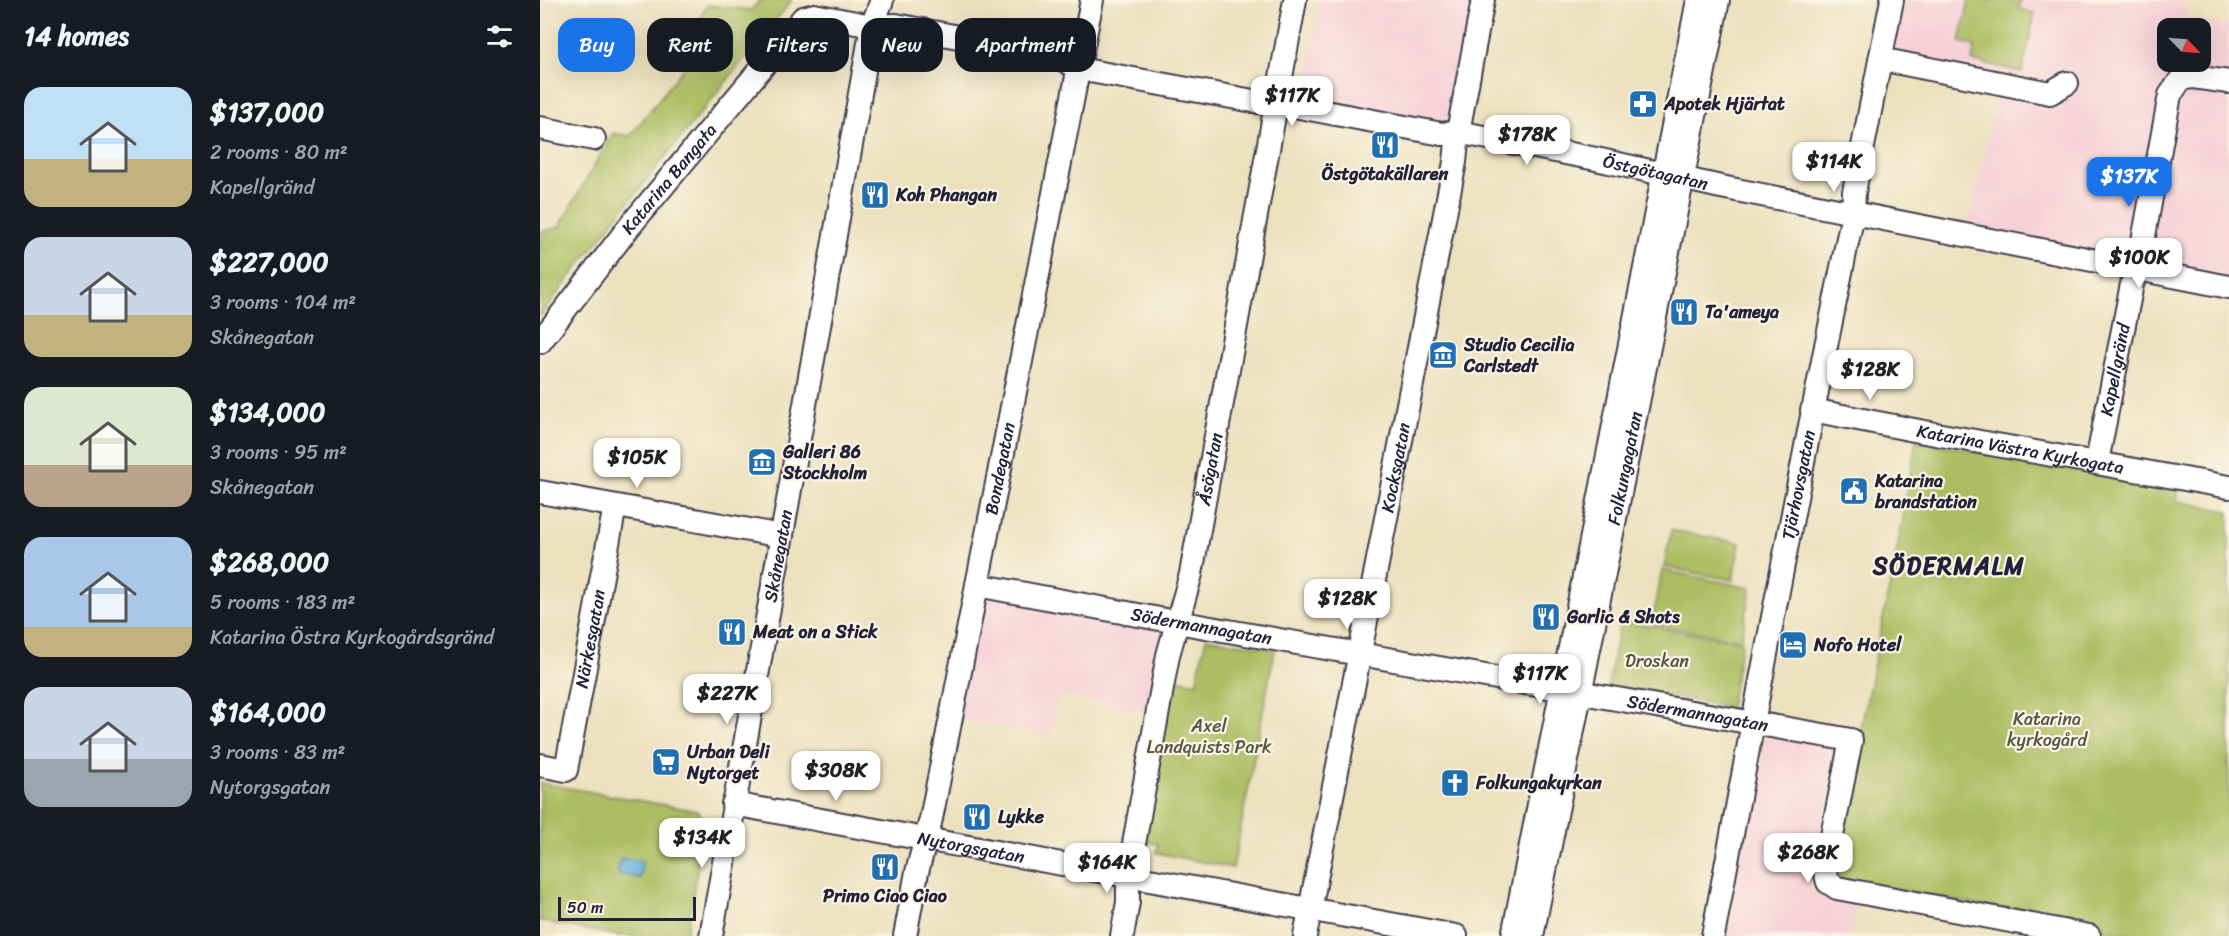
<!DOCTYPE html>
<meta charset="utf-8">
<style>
body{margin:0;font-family:Sriracha,sans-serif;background:#242831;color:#f1f3f6;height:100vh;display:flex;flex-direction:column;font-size:22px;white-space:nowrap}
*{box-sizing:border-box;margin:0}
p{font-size:20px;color:#9ea1a6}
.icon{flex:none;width:33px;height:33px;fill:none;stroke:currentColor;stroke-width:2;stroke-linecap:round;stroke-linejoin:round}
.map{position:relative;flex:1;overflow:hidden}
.sheet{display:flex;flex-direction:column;background:#171b24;width:540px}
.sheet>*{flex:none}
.top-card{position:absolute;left:18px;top:18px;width:570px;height:54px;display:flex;gap:12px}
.needle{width:39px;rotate:115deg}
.controls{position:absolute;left:1617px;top:18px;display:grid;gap:12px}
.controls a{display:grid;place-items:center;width:54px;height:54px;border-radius:12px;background:#171b24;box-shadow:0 6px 24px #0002;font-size:30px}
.scale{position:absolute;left:18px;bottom:15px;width:138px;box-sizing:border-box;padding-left:6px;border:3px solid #22223b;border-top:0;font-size:16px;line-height:21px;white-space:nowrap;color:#22223b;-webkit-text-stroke:4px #fcf5e5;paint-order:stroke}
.price{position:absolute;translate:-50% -51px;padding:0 14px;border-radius:12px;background:#fff;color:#222;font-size:20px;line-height:39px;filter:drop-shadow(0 2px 3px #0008)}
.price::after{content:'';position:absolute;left:50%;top:36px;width:18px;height:14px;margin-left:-9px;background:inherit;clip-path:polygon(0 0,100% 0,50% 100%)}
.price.active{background:#1a73e8;color:#fff}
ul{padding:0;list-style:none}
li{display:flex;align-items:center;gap:18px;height:150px;padding:0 24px}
li span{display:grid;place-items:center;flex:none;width:168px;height:120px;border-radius:18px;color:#555}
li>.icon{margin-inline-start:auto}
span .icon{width:72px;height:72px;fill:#fffc;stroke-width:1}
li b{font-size:26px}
h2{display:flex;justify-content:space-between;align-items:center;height:72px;padding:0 24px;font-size:26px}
.chip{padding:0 21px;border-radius:18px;background:#171b24;box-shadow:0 6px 24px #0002;font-size:21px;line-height:54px}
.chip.active{background:#1a73e8;color:#fff}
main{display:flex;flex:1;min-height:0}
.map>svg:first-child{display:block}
.built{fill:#f6cfd7;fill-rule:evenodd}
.green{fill:#abbd60;stroke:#66704e;stroke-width:1.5}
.water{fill:#64afdc;stroke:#43688c;stroke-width:1.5}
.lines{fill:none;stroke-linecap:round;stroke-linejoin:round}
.minor-casing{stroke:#403e4e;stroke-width:26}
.minor{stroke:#fff;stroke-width:22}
.labels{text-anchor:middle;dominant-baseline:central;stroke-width:4.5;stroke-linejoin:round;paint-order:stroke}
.poi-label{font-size:18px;font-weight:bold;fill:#22223b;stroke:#fcf5e5;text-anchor:start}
.street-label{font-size:18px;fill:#22223b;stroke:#fcf5e5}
.park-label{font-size:18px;fill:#525848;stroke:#fcf5e5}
.district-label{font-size:24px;font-weight:bold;letter-spacing:1.5px;fill:#22223b;stroke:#fcf5e5}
</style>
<main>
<section class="sheet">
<h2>14 homes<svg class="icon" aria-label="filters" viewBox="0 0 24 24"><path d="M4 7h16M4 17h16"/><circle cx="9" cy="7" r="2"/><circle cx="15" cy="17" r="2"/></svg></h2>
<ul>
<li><span style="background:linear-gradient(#bfe0f5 60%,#c2b280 0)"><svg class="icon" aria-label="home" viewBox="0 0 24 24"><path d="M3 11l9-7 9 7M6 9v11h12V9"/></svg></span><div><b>$137,000</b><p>2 rooms · 80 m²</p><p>Kapellgränd</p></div></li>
<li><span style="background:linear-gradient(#c9d6e8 65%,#c2b280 0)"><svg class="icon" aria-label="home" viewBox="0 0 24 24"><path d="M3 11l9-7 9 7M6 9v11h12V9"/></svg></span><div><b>$227,000</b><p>3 rooms · 104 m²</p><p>Skånegatan</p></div></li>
<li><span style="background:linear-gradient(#dfe7d0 65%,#b9a48a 0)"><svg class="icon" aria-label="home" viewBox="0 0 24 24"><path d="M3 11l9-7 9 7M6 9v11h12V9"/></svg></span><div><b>$134,000</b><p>3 rooms · 95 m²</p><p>Skånegatan</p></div></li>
<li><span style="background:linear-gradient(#a9c7e8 75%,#c2b280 0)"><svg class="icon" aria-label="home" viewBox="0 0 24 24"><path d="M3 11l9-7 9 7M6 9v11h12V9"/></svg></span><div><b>$268,000</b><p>5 rooms · 183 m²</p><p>Katarina Östra Kyrkogårdsgränd</p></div></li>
<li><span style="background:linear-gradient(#c9d6e8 60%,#9aa5b1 0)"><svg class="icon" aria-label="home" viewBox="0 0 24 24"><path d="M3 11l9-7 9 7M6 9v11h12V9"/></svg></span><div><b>$164,000</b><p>3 rooms · 83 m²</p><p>Nytorgsgatan</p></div></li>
</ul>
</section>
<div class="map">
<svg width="1689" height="936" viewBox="0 0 1689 936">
<rect width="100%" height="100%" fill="#fcf5e5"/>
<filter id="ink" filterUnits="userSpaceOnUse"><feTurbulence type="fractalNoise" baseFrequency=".0167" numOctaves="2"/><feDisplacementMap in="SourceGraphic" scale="12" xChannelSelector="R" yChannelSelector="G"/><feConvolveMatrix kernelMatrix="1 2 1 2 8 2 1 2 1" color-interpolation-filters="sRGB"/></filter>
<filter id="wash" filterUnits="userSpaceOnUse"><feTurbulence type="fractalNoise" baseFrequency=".008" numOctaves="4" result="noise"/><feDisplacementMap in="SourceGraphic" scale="24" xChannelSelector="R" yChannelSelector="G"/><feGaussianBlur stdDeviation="1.35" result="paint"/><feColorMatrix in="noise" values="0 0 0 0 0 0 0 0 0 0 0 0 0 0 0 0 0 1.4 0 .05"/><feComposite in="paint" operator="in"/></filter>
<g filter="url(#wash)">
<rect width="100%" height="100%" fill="#ece0bd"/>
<!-- built -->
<path class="built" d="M781 0H944L920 131 761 108Z
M1353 0H1640L1650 19 1689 25V286L1427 234 1460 82 1342 58ZM1628 28H1660V62H1628Z
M438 587 632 623 617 713 518 695 511 736 413 717Z
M1231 737 1297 751 1270 893 1318 903 1310 936H1187L1223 743Z"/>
<!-- green -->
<path class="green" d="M220 0H252L75 219 0 316V232L19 227 73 133 90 136 153 56 161 16 167 5 211 10Z
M1429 0H1481L1479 9 1495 13 1482 72 1432 61 1435 46 1420 42Z
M1376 440 1639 489 1637 501 1689 511V936H1597L1297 878 1292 873 1363 519Z
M1131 530 1200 543 1193 580 1124 567Z
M1122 570 1211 588 1201 640 1112 624Z
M1080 621 1202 642 1190 707 1068 686Z
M666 638 735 649 693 868 616 853 618 844 602 841 631 678 656 683Z
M0 783 158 811 165 823 146 936H78L0 921Z"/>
<!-- water -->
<path class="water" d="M80 858 103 861 100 878 78 874Z"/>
</g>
<g filter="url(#ink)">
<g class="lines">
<!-- minor casing -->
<g class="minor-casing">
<g id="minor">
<path d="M1340 59 1510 93 1527 83"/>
<path d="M0 128 54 139"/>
<path id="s1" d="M0 342 89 227 263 18 274 15 332 26 356 25 502 53 519 57 539 69 735 105 759 107 902 134 918 132 1056 159 1181 187 1689 287"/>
<path id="s2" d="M1272 410 1379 431 1689 487"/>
<path id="s3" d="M1557 462 1592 284 1598 268 1630 95 1641 79 1653 77 1689 82"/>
<path d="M0 492 242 536"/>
<path id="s4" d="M437 585 614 618 1311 740 1285 871 1288 882 1297 888 1549 936"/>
<path id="s5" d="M0 765 26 770 75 506"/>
<path id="s6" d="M193 804 916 936"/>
<path id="s7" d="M171 936 332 26 342 0"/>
<path id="s8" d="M365 936 377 872 391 819 552 0"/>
<path id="s9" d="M582 936 588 902V877L628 655 651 574 755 0"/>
<path id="s10" d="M765 936 915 162 918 132 943 0"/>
<path d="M973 936 1158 0"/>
<path id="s11" d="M992 936 1178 0"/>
<path id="s12" d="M1173 936C1218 695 1263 454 1313 214L1314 192 1352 0"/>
</g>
</g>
<!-- minor -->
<use href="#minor" class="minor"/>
</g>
</g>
<!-- icons -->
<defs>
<g id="pharmacy-square" transform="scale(1.5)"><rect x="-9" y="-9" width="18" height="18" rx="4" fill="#1f6fb2" stroke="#fcf5e5"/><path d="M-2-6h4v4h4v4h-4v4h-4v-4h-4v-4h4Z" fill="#fff"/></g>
<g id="restaurant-square" transform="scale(1.5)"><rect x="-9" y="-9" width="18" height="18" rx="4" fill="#1f6fb2" stroke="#fcf5e5"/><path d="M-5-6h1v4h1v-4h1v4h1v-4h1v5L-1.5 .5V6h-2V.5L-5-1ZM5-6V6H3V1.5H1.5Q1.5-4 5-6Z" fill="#fff"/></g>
<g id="museum-square" transform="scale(1.5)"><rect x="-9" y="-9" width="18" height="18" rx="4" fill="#1f6fb2" stroke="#fcf5e5"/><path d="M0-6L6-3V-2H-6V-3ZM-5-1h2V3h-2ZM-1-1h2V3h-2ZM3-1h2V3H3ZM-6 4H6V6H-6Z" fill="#fff"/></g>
<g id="civic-square" transform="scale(1.5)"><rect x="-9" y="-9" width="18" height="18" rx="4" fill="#1f6fb2" stroke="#fcf5e5"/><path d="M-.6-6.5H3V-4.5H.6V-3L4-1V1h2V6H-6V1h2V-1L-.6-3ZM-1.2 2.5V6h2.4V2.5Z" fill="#fff"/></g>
<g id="hotel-square" transform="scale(1.5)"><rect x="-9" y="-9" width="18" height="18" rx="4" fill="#1f6fb2" stroke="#fcf5e5"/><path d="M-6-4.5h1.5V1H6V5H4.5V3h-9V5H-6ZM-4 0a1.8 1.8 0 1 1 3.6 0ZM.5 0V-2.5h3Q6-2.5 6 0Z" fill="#fff"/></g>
<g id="supermarket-square" transform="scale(1.5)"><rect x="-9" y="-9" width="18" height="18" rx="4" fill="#1f6fb2" stroke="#fcf5e5"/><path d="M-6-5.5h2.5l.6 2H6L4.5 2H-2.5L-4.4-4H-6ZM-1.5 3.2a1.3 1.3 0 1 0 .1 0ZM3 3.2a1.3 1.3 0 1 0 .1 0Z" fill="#fff"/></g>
<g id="church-square" transform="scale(1.5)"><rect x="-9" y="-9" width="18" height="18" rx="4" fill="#1f6fb2" stroke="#fcf5e5"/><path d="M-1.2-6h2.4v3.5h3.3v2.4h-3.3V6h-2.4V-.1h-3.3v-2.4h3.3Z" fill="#fff"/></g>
</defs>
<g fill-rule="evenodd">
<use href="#pharmacy-square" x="1103" y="104"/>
<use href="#restaurant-square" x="845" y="145"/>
<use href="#restaurant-square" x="335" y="195"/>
<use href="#restaurant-square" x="1144" y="312"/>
<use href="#museum-square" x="903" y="355"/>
<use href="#museum-square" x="222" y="462"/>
<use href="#civic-square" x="1314" y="491"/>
<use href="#restaurant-square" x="1006" y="617"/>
<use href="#restaurant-square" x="192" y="632"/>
<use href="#hotel-square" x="1253" y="645"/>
<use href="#supermarket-square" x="126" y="762"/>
<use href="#church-square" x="915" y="783"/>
<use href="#restaurant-square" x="437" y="817"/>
<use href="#restaurant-square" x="345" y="867"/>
</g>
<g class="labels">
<!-- poi labels -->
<g class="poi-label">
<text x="1124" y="104">Apotek Hjärtat</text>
<text x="845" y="174" text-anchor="middle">Östgötakällaren</text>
<text x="356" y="195">Koh Phangan</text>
<text x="1165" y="312">Ta'ameya</text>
<text x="924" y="345">Studio Cecilia<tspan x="924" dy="21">Carlstedt</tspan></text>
<text x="243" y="452">Galleri 86<tspan x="243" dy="21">Stockholm</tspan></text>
<text x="1335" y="481">Katarina<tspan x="1335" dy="21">brandstation</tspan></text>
<text x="1027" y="617">Garlic &amp; Shots</text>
<text x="213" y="632">Meat on a Stick</text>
<text x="1274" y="645">Nofo Hotel</text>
<text x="147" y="752">Urban Deli<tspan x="147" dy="21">Nytorget</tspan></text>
<text x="936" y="783">Folkungakyrkan</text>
<text x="458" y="817">Lykke</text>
<text x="345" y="896" text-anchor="middle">Primo Ciao Ciao</text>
</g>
<!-- street labels -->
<g class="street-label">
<text stroke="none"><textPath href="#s1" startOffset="1288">Östgötagatan</textPath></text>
<text stroke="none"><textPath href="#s1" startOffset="208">Katarina Bangata</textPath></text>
<text stroke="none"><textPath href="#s3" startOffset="94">Kapellgränd</textPath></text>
<text stroke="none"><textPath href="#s2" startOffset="212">Katarina Västra Kyrkogata</textPath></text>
<text stroke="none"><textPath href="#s8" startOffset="477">Bondegatan</textPath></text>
<text stroke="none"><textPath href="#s10" startOffset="477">Kocksgatan</textPath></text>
<text stroke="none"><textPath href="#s11" startOffset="477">Folkungagatan</textPath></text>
<text stroke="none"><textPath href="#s9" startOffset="476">Åsögatan</textPath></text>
<text stroke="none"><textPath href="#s12" startOffset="459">Tjärhovsgatan</textPath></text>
<text stroke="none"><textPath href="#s7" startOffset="386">Skånegatan</textPath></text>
<text stroke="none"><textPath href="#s4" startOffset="228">Södermannagatan</textPath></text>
<text stroke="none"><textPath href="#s5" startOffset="160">Närkesgatan</textPath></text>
<text stroke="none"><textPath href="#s4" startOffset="732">Södermannagatan</textPath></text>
<text stroke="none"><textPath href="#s6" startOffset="242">Nytorgsgatan</textPath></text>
</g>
<!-- park labels -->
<g class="park-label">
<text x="1117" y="661">Droskan</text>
<text x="1507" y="719">Katarina<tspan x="1507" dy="21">kyrkogård</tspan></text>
<text x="669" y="726">Axel<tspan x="669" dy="21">Landquists Park</tspan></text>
</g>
<!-- district labels -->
<g class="district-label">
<text x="1409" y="566">SÖDERMALM</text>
</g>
</g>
</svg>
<div class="controls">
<a><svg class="needle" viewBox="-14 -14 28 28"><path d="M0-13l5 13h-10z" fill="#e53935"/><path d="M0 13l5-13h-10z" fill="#9ea1a6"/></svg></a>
</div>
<div class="scale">50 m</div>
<b class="price" style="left:752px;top:127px">$117K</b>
<b class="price" style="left:987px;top:166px">$178K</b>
<b class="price" style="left:1294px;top:193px">$114K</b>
<b class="price active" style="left:1589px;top:208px">$137K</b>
<b class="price" style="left:1599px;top:289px">$100K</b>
<b class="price" style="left:1330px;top:401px">$128K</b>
<b class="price" style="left:97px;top:489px">$105K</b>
<b class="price" style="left:807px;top:630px">$128K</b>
<b class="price" style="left:1000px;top:705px">$117K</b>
<b class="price" style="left:187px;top:725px">$227K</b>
<b class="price" style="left:296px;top:802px">$308K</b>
<b class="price" style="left:162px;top:869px">$134K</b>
<b class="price" style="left:1268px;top:884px">$268K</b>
<b class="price" style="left:567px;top:894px">$164K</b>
<div class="top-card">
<a class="chip active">Buy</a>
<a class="chip">Rent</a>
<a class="chip">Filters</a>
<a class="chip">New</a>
<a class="chip">Apartment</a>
</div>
</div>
</main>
